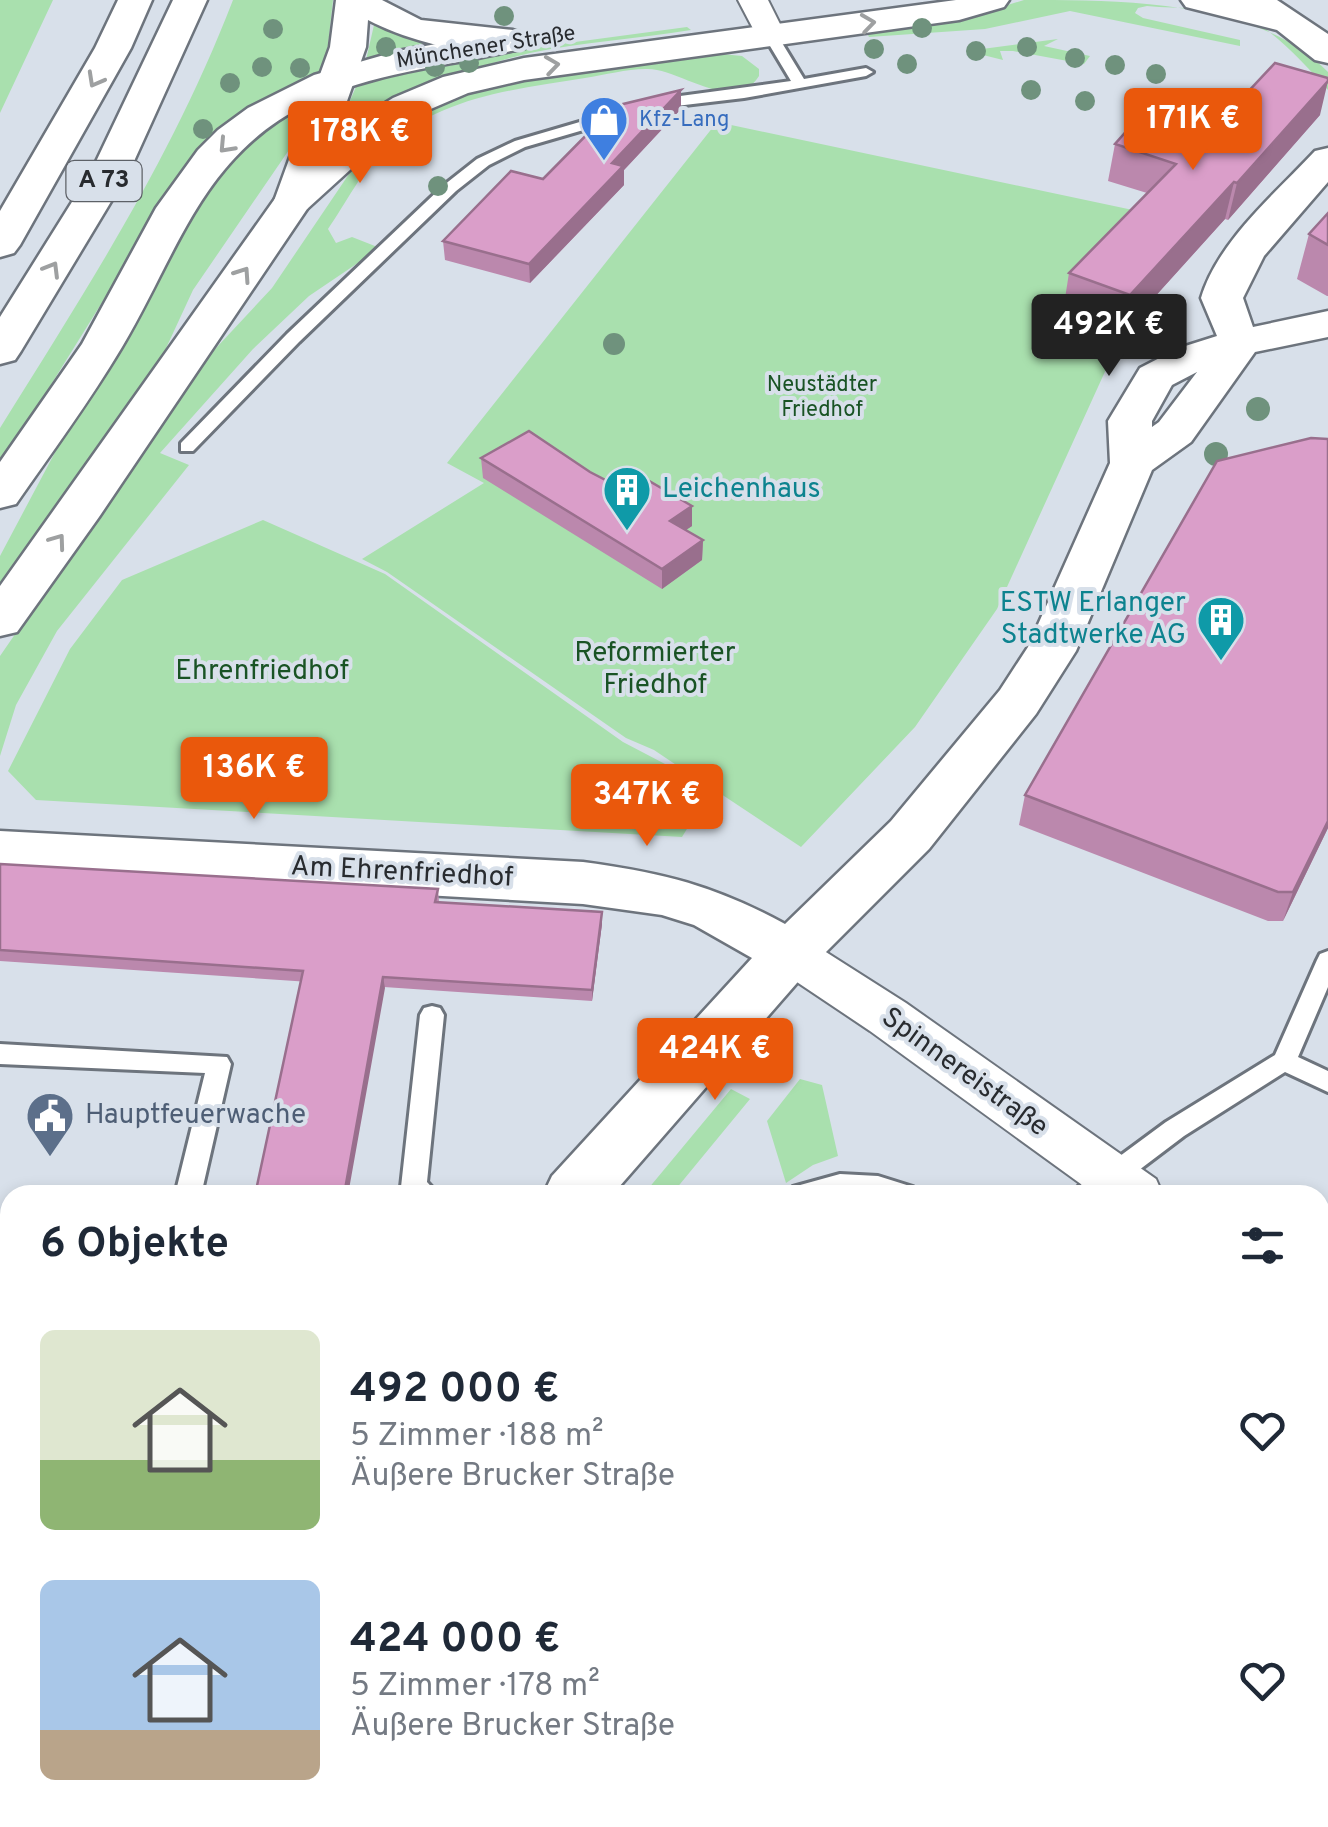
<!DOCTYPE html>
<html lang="de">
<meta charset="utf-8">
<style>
body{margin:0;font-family:Overpass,sans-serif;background:#f2f2f3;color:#1f2937;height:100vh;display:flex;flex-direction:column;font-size:38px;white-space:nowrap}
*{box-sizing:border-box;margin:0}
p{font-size:32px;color:#747a83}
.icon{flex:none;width:55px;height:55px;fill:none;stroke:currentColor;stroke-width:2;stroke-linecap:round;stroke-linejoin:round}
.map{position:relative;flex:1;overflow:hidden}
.panel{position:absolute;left:0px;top:1185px;width:1330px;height:642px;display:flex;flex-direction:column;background:#fff;border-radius:30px 30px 0 0;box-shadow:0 5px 15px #0003}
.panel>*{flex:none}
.price{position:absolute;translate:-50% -85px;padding:0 22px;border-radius:10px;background:#ea580c;color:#fff;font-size:32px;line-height:65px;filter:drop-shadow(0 2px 5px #0008)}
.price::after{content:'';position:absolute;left:50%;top:60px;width:30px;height:22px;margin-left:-15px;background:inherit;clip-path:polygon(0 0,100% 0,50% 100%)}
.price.on{background:#222;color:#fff}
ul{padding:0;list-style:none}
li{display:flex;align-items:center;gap:30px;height:250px;padding:0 40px}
li span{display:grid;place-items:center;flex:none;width:280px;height:200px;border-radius:15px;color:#555}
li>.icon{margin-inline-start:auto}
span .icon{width:120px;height:120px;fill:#fffc;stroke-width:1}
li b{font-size:42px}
h2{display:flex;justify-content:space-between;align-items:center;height:120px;padding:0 40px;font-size:42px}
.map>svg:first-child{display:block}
.green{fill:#a9e0ae}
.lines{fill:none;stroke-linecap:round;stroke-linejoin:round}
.lane-casing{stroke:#6d747d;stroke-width:6}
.street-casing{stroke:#6d747d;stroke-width:4}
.secondary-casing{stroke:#6d747d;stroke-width:5}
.highway-casing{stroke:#6d747d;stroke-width:5}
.lane{fill:#fff;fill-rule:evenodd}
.street{fill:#fff;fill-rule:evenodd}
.secondary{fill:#fff;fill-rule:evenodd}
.highway{fill:#fff;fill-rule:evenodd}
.tree{fill:#6f927d}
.wall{fill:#bb88ad}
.shaded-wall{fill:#996f8d}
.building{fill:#da9ec9;stroke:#996f8d;stroke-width:2.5}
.oneway{stroke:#9ea0a1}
.labels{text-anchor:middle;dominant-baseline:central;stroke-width:8;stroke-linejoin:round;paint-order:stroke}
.far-street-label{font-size:22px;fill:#282b2f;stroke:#d8e0ea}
.far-shop-label{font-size:22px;fill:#366cbe;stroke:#d8e0ea;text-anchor:start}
.far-park-label{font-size:22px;fill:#195324;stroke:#d8e0ea}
.shield{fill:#d8e0ea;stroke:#5d6167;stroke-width:2.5}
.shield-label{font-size:25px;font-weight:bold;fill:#282b2f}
.culture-label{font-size:28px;fill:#0d838f;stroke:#d8e0ea;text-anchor:start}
.park-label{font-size:28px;fill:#195324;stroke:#d8e0ea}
.street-label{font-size:28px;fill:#282b2f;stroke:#d8e0ea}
.service-label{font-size:28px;fill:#4e5e75;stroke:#d8e0ea;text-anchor:start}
</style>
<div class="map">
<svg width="1328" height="1827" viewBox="0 0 1328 1827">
<rect width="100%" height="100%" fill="#d8e0ea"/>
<!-- green -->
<path class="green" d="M0 0H53L0 113Z
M233 0H333L325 73 178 180 39 404 0 460V428C89 285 172 158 233 0Z
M1024 0C1123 0 1259 0 1328 72V90C1307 67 1279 35 1251 20 1222 6 1178 9 1147 6L1138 8 1135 13 1143 18 1240 40V46L1070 11 985 29 869 37 866 31 988 11Z
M374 25H379L441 43 366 60Z
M687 27 691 30C638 39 582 42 530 53 465 68 407 94 351 127L340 124 358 82 464 57Z
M1058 39 1044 46 1090 56 1084 64 1013 51H1000L1003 60 967 51Z
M712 53 742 56 759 69V76C734 116 678 67 646 69 626 69 605 75 585 78 516 89 438 97 385 148 363 169 346 203 328 229L336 243 352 237 380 248 309 296 253 349 160 453 189 465 57 631 16 705 0 756V656L203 362 272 288 349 174 374 144 414 114 479 90 529 78Z
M308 107 291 147 193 290 161 359 0 586V556L69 426 216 178 252 138 297 108Z
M717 122 1213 227 1123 332 997 609 915 727 801 847 712 788 682 837 36 800 8 771 70 649 122 580 263 520 385 574 623 742 709 787 654 750 626 738 387 572 362 559 484 483 447 463Z
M800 1079 822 1085 838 1156 813 1165 786 1183 767 1121Z
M731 1089 750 1099 671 1195H643Z
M1320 1800 1328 1801V1827H1144L1131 1818H1320Z"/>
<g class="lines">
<!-- lane casing -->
<g class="lane-casing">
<path id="lane" d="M771 32 776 33 804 79 866 68 873 72 866 76 744 98 659 108 525 147 489 165 456 191 299 342 193 451H181V443L287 334 444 185 477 159 515 141 658 99 791 81 764 36Z
M1328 951V987L1298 1057 1328 1071V1092L1285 1072 1184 1136 1106 1195H1074L1078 1187 1166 1122 1275 1055 1317 960 1320 954Z
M432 1006 440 1008 444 1015 427 1182 439 1195H406L401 1187 420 1015 424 1008Z
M0 1044 227 1057 231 1064 201 1195H175L205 1073 0 1064Z
M840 1174 878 1176 913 1187 917 1195H789L793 1187Z
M0 1454H10V1480H0Z
M295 1818H330L327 1827H292Z"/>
</g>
<!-- street casing -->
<g class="street-casing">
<path id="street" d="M738 0H768L786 36 782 42H760Z
M790 934 807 940 906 1003 1156 1179 1163 1195H1096L870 1031 773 966 766 953 773 940Z
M1320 1280 1328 1283V1335L1320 1332Z"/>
</g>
<!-- secondary casing -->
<g class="secondary-casing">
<path id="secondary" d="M956 0H1009L1004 7 959 20 524 80 468 93 419 114 395 129 307 209 99 517 17 632 0 636V586L279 193 369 113 393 98 443 77 524 58Z
M1181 0H1277L1328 34V63L1315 60 1277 30 1186 7Z
M507 31 519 35 525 42 519 49C447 67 375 71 307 104 201 157 178 253 122 347 90 401 52 452 16 504L0 508V462L82 344 156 208 198 150 218 130 248 108 314 75 398 51Z
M1328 148V182L1264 256 1243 298 1253 327 1328 311V337L1255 352 1191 442 1152 470 1076 651 1036 714 929 849 810 968 612 1195H543L552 1176 752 958 694 925 662 915 583 904 0 871V831L583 862C663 873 713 885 785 924L891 821 1000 690 1028 647 1110 463 1108 421 1140 368 1179 348 1217 336 1201 298C1218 241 1276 193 1315 151ZM1197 372 1159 422 1152 427V421L1172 385Z
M10 1794V1818H77L73 1827H0V1811Z"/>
</g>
<!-- highway casing -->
<g class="highway-casing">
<path id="highway" d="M118 0H152L131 48 20 245 14 253 0 257V211L95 48Z
M173 0H207L130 170 21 351 15 360 0 364V317L92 170Z
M336 0H382L421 20 513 30 525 34 531 41 525 48C479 60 410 42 368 20L366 47 312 201 307 209 293 213 279 209 274 201 330 47Z"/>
</g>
<!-- lane -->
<use href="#lane" class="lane"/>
<!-- street -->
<use href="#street" class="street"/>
<!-- secondary -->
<use href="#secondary" class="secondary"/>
<!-- highway -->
<use href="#highway" class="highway"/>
</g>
<!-- trees -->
<g class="tree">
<circle cx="504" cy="16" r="10"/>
<circle cx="922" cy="28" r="10"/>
<circle cx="273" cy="29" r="10"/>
<circle cx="386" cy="47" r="10"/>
<circle cx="1027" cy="47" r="10"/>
<circle cx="874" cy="49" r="10"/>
<circle cx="976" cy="51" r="10"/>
<circle cx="1075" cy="58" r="10"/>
<circle cx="469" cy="63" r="10"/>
<circle cx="907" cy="64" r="10"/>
<circle cx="1115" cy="65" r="10"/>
<circle cx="262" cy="67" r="10"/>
<circle cx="435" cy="67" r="10"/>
<circle cx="300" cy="68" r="10"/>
<circle cx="1156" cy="74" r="10"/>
<circle cx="230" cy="83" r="10"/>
<circle cx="1031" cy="90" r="10"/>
<circle cx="1085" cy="101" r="10"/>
<circle cx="605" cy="106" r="10"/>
<circle cx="203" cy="129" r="10"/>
<circle cx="438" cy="186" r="10"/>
<circle cx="614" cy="344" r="11"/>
<circle cx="1258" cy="409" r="12"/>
<circle cx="1216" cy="454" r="12"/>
</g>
<!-- wall -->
<path class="wall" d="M681 109 624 170V185L530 283 445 260 443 241 543 179Z
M1320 115 1228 220 1225 219 1123 332 1063 311 1069 273 1147 193 1108 181 1115 144Z
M1328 213V296H1327L1297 279 1309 234Z
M481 458 590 472 692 526 685 530 703 540 702 560 662 589 483 478Z
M1025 795 1328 828 1283 921H1268L1019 825Z
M0 864 438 889 439 902 602 912V924L592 1001 0 961Z
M1328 1209V1232L1320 1228Z
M0 1482H10V1634H0Z
M1320 1623 1328 1624V1777L1320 1776Z
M775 1818H1068L1082 1827H787Z"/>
<!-- shaded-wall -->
<path class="shaded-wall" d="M1328 81 1320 115 1228 220 1237 183Z
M681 90V109L624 170V185L530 283 529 264 612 163Z
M1234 182 1225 219 1123 332 1130 295Z
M692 506V526L670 541V521Z
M703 540 702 560 662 589V569Z
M1328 821V828L1283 921 1293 892Z
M602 912V924L592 1001V990Z
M383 977 385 988 348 1195H344Z
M528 1818H548L541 1827H521Z"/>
<!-- building -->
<path class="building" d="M1275 63 1328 78V81L1237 183 1234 182 1130 295 1069 273 1176 164 1115 144 1147 108 1213 129Z
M681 90 612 163 623 166 529 264 443 241 511 171 543 179 615 106Z
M1328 213V245L1309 234Z
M529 431 590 472 625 490 644 478 692 506 670 521 703 540 662 569 481 458Z
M1311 438 1328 439V821L1293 892H1278L1025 795 1217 461Z
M0 864 438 889 435 902 602 912 592 990 383 977 344 1195H255L303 971 0 950Z
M0 1482H10V1600H0Z
M1320 1623 1328 1624V1751L1320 1750Z
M348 1818H528L521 1827H340Z
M808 1818H1068L1082 1827H820Z"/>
<!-- one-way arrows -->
<defs><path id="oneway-chevron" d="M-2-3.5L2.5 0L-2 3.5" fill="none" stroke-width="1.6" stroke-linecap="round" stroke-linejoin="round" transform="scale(2.5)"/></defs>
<g class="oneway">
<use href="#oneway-chevron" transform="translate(868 23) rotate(-8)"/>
<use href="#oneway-chevron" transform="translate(552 65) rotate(-8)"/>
<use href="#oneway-chevron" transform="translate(95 80) rotate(119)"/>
<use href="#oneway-chevron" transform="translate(226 146) rotate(133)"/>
<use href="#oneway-chevron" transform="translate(52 269) rotate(-59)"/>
<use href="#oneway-chevron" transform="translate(243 274) rotate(-56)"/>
<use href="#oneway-chevron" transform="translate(58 541) rotate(-54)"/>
</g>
<!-- icons -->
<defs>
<g id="shop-pin" transform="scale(2.5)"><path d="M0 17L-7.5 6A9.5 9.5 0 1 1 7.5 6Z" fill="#3f7fe0" stroke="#d8e0ea"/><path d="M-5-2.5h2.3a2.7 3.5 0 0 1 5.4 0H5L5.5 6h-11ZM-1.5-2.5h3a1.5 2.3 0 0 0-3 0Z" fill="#fff"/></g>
<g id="building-pin" transform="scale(2.5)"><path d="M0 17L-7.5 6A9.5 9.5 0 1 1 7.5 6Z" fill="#0f9aa8" stroke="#d8e0ea"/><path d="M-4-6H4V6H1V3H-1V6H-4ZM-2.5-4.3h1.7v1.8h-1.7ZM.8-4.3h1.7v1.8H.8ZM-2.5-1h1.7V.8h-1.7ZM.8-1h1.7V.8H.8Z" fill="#fff"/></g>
<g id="civic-pin" transform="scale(2.5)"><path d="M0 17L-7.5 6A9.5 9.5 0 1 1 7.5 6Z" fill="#5c6f8a" stroke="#d8e0ea"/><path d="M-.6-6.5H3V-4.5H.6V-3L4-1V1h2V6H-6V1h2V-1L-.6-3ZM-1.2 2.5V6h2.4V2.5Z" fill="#fff"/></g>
</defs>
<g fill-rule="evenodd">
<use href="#shop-pin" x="604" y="120"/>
<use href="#building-pin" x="627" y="490"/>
<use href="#building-pin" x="1221" y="620"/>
<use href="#civic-pin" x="50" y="1116"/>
</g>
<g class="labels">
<!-- far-street labels -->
<g class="far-street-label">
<text transform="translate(486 48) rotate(-9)">Münchener Straße</text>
</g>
<!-- far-shop labels -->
<g class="far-shop-label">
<text x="639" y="120">Kfz-Lang</text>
</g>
<!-- far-park labels -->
<g class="far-park-label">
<text x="822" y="385">Neustädter<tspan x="822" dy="25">Friedhof</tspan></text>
</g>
<!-- shield labels -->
<rect class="shield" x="66.5" y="161" width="75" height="40" rx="8"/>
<g class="shield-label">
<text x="104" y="181">A 73</text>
</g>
<!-- culture labels -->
<g class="culture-label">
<text x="662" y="490">Leichenhaus</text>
<text x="1186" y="604" text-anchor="end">ESTW Erlanger<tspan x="1186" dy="32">Stadtwerke AG</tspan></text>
</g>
<!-- park labels -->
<g class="park-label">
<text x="655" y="654">Reformierter<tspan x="655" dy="32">Friedhof</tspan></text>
<text x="262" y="672">Ehrenfriedhof</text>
</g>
<!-- street labels -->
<g class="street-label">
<text transform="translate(402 873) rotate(3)">Am Ehrenfriedhof</text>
<text transform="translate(964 1073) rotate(36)">Spinnereistraße</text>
</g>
<!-- service labels -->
<g class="service-label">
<text x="85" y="1116">Hauptfeuerwache</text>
</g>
</g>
</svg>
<b class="price" style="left:1193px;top:173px">171K €</b>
<b class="price" style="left:360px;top:186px">178K €</b>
<b class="price on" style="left:1109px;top:379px">492K €</b>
<b class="price" style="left:254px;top:822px">136K €</b>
<b class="price" style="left:647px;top:849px">347K €</b>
<b class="price" style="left:715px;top:1103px">424K €</b>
<section class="panel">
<h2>6 Objekte<svg class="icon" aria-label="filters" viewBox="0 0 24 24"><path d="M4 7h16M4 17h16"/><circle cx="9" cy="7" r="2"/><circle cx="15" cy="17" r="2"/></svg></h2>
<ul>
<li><span style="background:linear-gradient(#dfe7d0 65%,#8fb573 0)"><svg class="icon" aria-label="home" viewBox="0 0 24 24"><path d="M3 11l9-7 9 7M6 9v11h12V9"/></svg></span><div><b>492 000 €</b><p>5 Zimmer · 188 m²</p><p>Äußere Brucker Straße</p></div><svg class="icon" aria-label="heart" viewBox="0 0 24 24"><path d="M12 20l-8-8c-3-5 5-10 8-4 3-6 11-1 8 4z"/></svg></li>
<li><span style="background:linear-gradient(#a9c7e8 75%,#b9a48a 0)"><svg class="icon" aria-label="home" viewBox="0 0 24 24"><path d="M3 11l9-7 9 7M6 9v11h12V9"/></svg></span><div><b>424 000 €</b><p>5 Zimmer · 178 m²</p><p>Äußere Brucker Straße</p></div><svg class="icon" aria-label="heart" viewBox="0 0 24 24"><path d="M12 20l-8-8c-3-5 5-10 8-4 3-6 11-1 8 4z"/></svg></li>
</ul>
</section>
</div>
